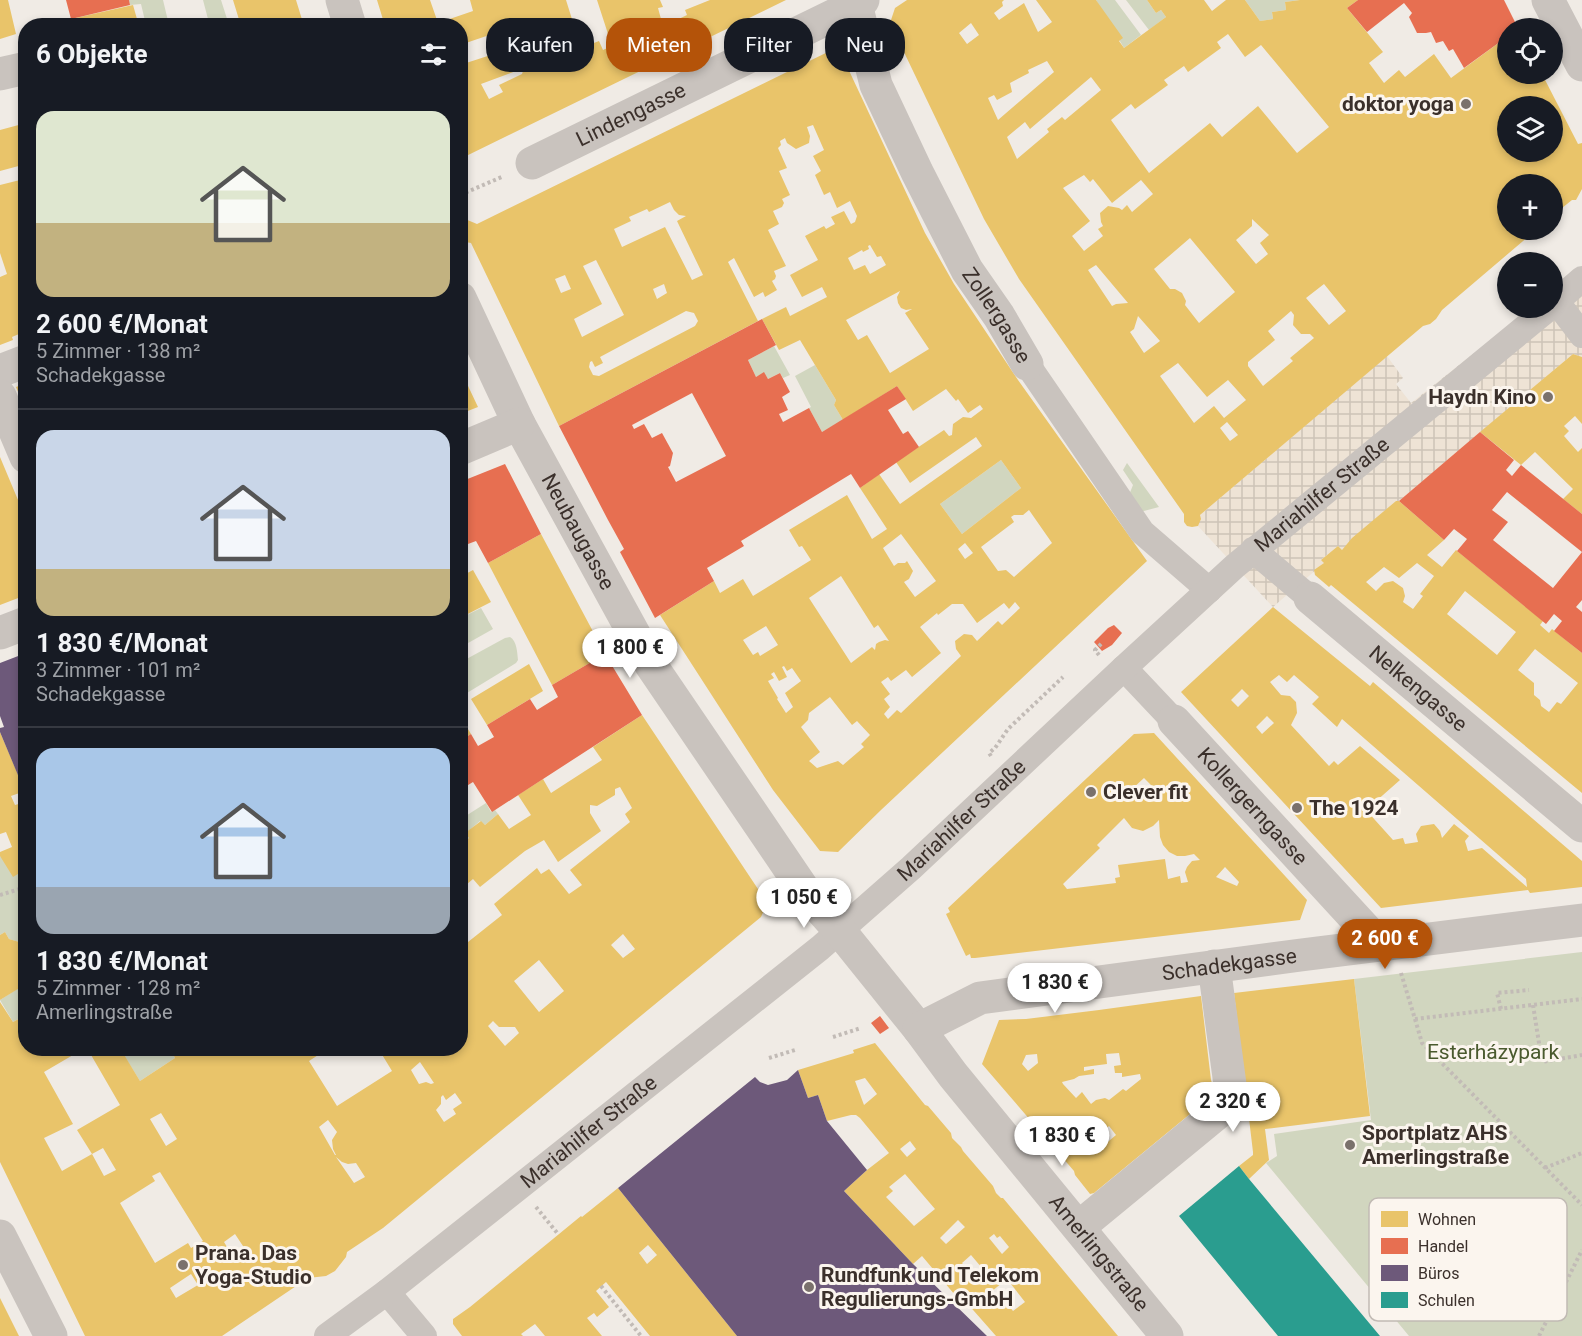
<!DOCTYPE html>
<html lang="de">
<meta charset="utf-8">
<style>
body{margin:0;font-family:Roboto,sans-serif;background:#242831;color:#f1f3f6;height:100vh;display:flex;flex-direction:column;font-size:22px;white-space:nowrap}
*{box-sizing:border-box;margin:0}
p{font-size:20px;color:#9ea1a6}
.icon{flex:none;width:33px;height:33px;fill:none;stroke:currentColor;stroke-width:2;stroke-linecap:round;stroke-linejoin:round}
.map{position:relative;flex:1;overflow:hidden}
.side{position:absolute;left:18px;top:18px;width:450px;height:1038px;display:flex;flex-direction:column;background:#171b24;border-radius:24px;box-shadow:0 3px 9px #0003}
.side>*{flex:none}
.hud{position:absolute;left:486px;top:18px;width:570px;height:54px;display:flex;gap:12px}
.tools{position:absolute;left:1497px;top:18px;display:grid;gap:12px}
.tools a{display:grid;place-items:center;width:66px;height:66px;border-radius:50%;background:#171b24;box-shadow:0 3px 9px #0003;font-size:30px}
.price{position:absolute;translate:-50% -51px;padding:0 14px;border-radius:21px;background:#fff;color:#222;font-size:20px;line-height:39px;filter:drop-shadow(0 2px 3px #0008)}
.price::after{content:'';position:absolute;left:50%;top:36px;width:18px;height:14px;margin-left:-9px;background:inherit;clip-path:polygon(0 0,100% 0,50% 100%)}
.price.active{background:#b45309;color:#fff}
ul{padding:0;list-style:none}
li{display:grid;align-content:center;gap:12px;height:318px;padding:0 18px}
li+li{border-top:2px solid #363941}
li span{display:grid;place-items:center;height:186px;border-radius:18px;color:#555}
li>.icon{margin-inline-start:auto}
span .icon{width:108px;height:108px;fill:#fffc;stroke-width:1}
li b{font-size:26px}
h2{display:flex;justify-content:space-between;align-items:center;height:72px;padding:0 18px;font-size:26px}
.tag{padding:0 21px;border-radius:24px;background:#171b24;box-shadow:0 3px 9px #0003;font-size:21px;line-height:54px}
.tag.active{background:#b45309;color:#fff}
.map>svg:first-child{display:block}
.green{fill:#d1d6bf}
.plaza{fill:url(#plaza-grid)}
.homes{fill:#e9c46a;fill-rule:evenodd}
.shops{fill:#e76f51;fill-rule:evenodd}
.offices{fill:#6d597a}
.schools{fill:#2a9d8f}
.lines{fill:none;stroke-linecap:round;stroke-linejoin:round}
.path{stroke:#c2bbb6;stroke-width:4;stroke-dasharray:3 3;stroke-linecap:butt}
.pedestrian{stroke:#c9c3be;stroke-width:26}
.minor{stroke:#c9c3be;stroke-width:33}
.poi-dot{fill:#7a716c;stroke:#fbf5ee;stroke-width:2}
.labels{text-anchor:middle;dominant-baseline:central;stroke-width:6;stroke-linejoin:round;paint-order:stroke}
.poi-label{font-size:21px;font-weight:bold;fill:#3b302b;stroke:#fbf5ee;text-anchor:start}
.street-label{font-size:21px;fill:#3b302b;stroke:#fbf5ee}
.park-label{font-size:21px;fill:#4a5a2e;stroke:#fbf5ee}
.key{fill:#fbf5ee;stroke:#c1bab4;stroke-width:1.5}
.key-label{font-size:16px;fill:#3b302b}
</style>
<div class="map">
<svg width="1582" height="1336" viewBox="0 0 1582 1336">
<defs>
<pattern id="plaza-grid" width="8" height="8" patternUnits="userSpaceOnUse" patternTransform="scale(1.5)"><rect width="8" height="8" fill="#eee3d5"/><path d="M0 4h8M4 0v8" fill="none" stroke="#cdc3b7"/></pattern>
</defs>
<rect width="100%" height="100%" fill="#f0ebe5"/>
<!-- green -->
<path class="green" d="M129 0H163L169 25H146L141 4 130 5Z
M203 0H221L229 25H195L194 22 208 19Z
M1096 0H1115L1141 35 1124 48Z
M1126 0H1147L1156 13 1161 10 1166 17 1149 30Z
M1245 0H1300L1285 2 1286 10 1272 12 1273 19 1260 21Z
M774 346 790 375 783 378 780 373 768 379 764 373 756 377 748 360Z
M815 365 836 400 834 405 843 420 822 432 809 408 811 407 795 376Z
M1001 460 1021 488 962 534 940 504Z
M1127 463 1159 507 1140 512 1129 495 1133 485 1123 470Z
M481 608 493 629 461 647V618Z
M510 637C517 641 517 652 518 660L516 663 462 696 461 692V662L505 638Z
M486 803 491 812 495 810 498 814 485 825 480 821 466 833 469 838 461 845V819Z
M0 856 25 869V944L9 939 5 932 0 935Z
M1582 952V1336H1409L1266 1163 1277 1156 1274 1134 1371 1120 1354 979Z
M25 984V1015L13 1022 0 1000Z
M120 1049H181L173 1054 175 1058 140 1081Z"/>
<!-- plaza -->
<path class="plaza" d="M1582 268V357L1573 354 1399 501H1396L1342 550 1338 546 1322 559 1324 563 1273 607 1198 526 1200 515 1387 356 1403 378 1396 384 1411 403Z"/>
<!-- homes -->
<path class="homes" d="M0 0H8L16 34 0 39Z
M233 0H296L304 26H241Z
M377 0H430L438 23 473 11 470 0H566L581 48 599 41 603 50 627 39 624 32 609 37 597 0H660L663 7 658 8 661 19 655 21 658 29 687 15 685 10 710 0H786L460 159V65L531 42 525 23 460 45V26H385ZM564 54 566 61 548 70 547 68 540 63ZM524 68 522 74 499 85 503 92 489 99 481 84Z
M907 0H1004L1002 2 1003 6 994 13 999 20 1024 3 1038 32 1052 22 1036 0H1096L1123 38 1119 41 1124 48 1166 17 1161 10 1156 13 1147 0H1204L1212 11 1226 0H1245L1260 21 1273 19 1272 12 1286 10 1285 2 1300 0H1358L1347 8 1383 52 1369 63 1384 83 1399 70 1405 77 1434 54 1451 78 1508 36V74H1542L1577 142 1578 144 1582 143V189L1576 200H1572L1552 216V184H1508V230H1536L1442 310 1436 319 1430 324 1423 326 1200 515 1201 519 1198 526 1192 527 1187 526 1184 522V514L1019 279 984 219 890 23 895 8ZM971 23 979 35 967 44 959 33ZM1228 34 1245 57 1261 45 1329 127 1297 153 1258 106 1222 137 1210 123 1149 173 1111 120 1131 104 1135 109 1168 85 1164 80 1184 66 1188 72 1221 48 1217 42ZM1047 61 1054 72 998 120 988 98 994 95 997 100 1012 92 1010 83 1029 73 1028 70ZM1091 77 1101 90 1065 120 1062 117 1047 129 1049 132 1017 159 1007 137 1025 122 1030 129ZM1508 106H1552V152H1508ZM1084 175 1090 182 1093 179 1112 203 1141 180 1153 194 1132 212 1127 205 1122 210 1119 208 1108 206 1100 213 1101 222 1103 226 1098 229 1103 236 1084 251 1072 236 1090 221 1063 188ZM1252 219 1269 235 1260 243 1268 254 1256 264 1236 240 1252 226ZM1190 238 1235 292 1199 323 1185 305 1186 301 1182 293 1175 289H1170L1154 269ZM1096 265 1128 303 1116 304 1112 306 1088 270ZM1324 284 1346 311 1329 325 1306 298ZM1291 311 1294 315 1293 325 1301 334H1310L1314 338 1290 358 1293 361 1263 386 1248 366V362L1275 340 1268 331ZM1138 316 1160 341 1144 353 1130 332 1134 329ZM1178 363 1207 397 1228 380 1246 400 1224 418 1214 406 1194 423 1160 376ZM1227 422 1238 435 1230 441 1220 428Z
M133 5 139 26H73L71 19Z
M838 47 925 233 954 284 1018 380 1147 561 881 810 838 852 820 851 773 790 660 615 714 581 720 593 743 579 753 596 811 560 802 546 799 547 789 530 847 495 872 539 887 529 860 488 879 474 900 504 982 446 976 437 910 483 896 462 944 430 949 436 952 435 953 424 963 417 971 418 983 409 980 405 968 413 958 399 956 401 946 389 913 411 897 386 843 420 834 405 836 400 800 340 779 350 762 319 786 307 790 316 827 297 822 287 802 297 790 275 818 260 805 236 824 226 826 229 835 224 831 217 844 211 851 224 855 222 857 216 850 201 837 208 830 192 824 195 815 175 821 171 813 156 824 150 813 125 807 127 810 136 809 143 796 149 787 143 785 138 780 141 781 145 778 148 787 168 779 171 790 195 782 199 784 203 782 207 773 211 779 224 768 230 786 266 774 271 776 276 775 279 772 281 777 290 765 297 763 292 754 297 734 258 728 262 758 321 559 426 471 243 460 241V224L465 219 477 224ZM670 202 674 210 679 215 686 216 677 221 703 275 692 280 665 227 622 247 614 229 631 221 629 217 647 209 649 212ZM870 245 877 257 881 256 886 265 870 274 865 265 854 270 848 258 862 250 863 252 869 249 868 246ZM596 260 624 315 582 337 574 319 602 304 583 266ZM565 275 571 289 561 293 555 279ZM664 284 667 293 657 299 653 289ZM900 291 897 297 898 303 901 308 906 310 912 309 905 313 929 349 890 373 867 335 858 340 846 320ZM686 311 694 313 698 321 695 326 599 376 593 375 589 367 590 362 592 361 595 367 603 363 600 357ZM1001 460 1021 488 962 534 940 504ZM1029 510 1052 543 1014 577 1006 570 998 571 981 547 1014 522 1011 517 1014 515H1023ZM901 534 936 581 915 597 904 582 909 579 913 571 907 561 905 563H898L894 566 883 548ZM965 543 973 553 965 559 958 549ZM841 576 874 628 878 625 889 641 885 640 879 642 876 644 875 650 872 647 851 663 809 598ZM1015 602 1020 608 1002 625 998 621 977 641 972 635 964 634 955 641 956 649 961 656 901 713 897 710 888 719 884 714 890 707 884 699 890 694 881 682 888 677 891 681 906 670 912 677 941 653 920 627 937 613 938 615 952 604H963L977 623 1004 603 1009 609ZM766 626 778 645 760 656 758 652 753 655 743 640ZM784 666 787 671 792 668 801 681 785 693 793 707 786 713 777 699 778 698 768 681 774 678 771 674 774 672 779 681 787 677 782 667ZM830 697 852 725 857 721 870 735 861 744 864 747 843 765 838 761 817 768 809 761 820 752 801 727 808 720 809 713Z
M26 123V164L0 171V130Z
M24 179 26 182V331L12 337 13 340 0 345V277L7 274 0 253V185Z
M1573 354 1582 357V424L1575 416 1564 426 1569 431 1564 436 1578 452 1582 448V514L1563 499 1573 489 1535 452 1521 465 1480 432Z
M460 369 478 407 460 414Z
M26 383V408H25L16 387Z
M0 457 26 519V595L0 605Z
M1396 501H1399L1444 540 1427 555 1442 567 1456 550 1543 621 1540 625 1549 633 1552 629 1582 653V793L1331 585 1329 587 1315 575 1314 570 1324 563 1321 560 1338 546 1342 550 1352 538ZM1417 563 1434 576 1420 594 1423 596 1413 609 1403 602 1405 596 1403 588 1393 581 1384 583 1376 591 1366 582 1384 567 1399 578ZM1465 591 1516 632 1497 655 1447 614ZM1535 649 1578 683 1561 704 1557 702 1549 712 1541 706 1540 700 1534 695V683L1518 670Z
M541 534 605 654 552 685 488 563Z
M473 570 491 602 460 618V577Z
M1273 607 1370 686 1373 682 1582 861V887L1530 893 1528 890 1381 908 1181 692ZM1279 675 1287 682 1294 675 1319 697 1312 704 1337 727 1342 719 1526 879 1527 887 1482 848 1468 851 1465 841 1469 836 1454 824 1442 838 1440 831 1434 824 1421 826 1416 834 1418 842 1405 844 1403 838 1393 840 1366 810 1400 780 1360 746 1338 765 1334 761 1329 766 1291 725 1297 713 1296 702 1290 696 1281 695 1270 682ZM1242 689 1249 696 1238 707 1231 700ZM1267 716 1274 723 1262 734 1256 727Z
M529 664 543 691 487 725 471 699Z
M642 715 762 895 764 910 761 917 383 1228 347 1252 346 1257 335 1271 326 1276 308 1278 222 1336H85L0 1162V1002L13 1022 26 1015V1048H85L44 1072 73 1124 44 1138 62 1171 92 1154 104 1176 116 1170 103 1148 92 1154 77 1130 120 1105 87 1048H120L140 1081 175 1058 173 1054 181 1048H269L274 1056 284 1048H329L309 1061 337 1106 392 1071 378 1048H460V933L468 942 502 915 494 904 537 868 541 874 549 869 569 894 582 885 570 870 630 822 625 814 632 808 620 787 615 789V795L597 806 590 805V813L601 831 558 862 544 840 525 851 480 887 473 879 460 890V845L469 838 465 833 481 821 485 825 498 814 509 829 531 815 518 795 543 779 551 793 602 760 593 747ZM623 934 635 949 623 958 611 945ZM539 960 564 991 539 1012 514 981ZM493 1021 499 1027H515L519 1033 505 1046 488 1026ZM420 1062 434 1083 431 1084 426 1082 419 1084 411 1070ZM455 1093 462 1103 453 1109 456 1114 444 1122 436 1110 441 1104V1097L443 1095 446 1100ZM161 1113 177 1139 166 1146 150 1119ZM328 1120 337 1132 332 1140 333 1149 336 1155H335L319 1127ZM336 1157 342 1162 348 1164 356 1163 365 1177 354 1183ZM160 1172 203 1241 191 1248 188 1243 155 1263 120 1203 155 1181 152 1176ZM235 1234 247 1252 235 1260 224 1242ZM191 1274 198 1285 176 1298 170 1288Z
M460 716 471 734 460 741Z
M0 732 25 791 11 796 15 805 26 802V869L13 877 0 856V852L12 847 6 832 0 834Z
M1154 733 1307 900 1300 920 975 958H971L970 954 966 956 946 914 950 912 948 908 1134 734ZM1144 778 1154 788 1142 800 1131 790ZM1124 818 1132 828 1143 831 1153 826 1159 820 1160 837 1163 845 1169 852 1177 856H1185L1194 854 1200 860 1192 861 1187 867 1185 872 1188 882 1181 883 1180 876 1168 879 1165 859 1118 865 1120 877 1115 878 1116 883 1067 889 1063 884 1100 848 1097 845ZM1225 867 1239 882 1237 886 1216 877Z
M5 932 9 939 26 944V984L0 1000V935Z
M1354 979 1370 1116 1265 1129 1269 1160 1249 1179 1239 1166 1253 1155V1152L1234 993Z
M1201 996 1211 1080 1214 1090 1212 1096 1094 1193 1090 1194 1075 1175 1074 1171 982 1064 999 1020 1026 1019 1099 1010ZM1119 1053 1121 1065 1114 1066 1115 1073H1122V1077L1140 1074 1141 1079 1126 1091 1123 1089 1109 1100 1105 1098 1096 1100 1091 1104 1082 1092 1076 1098 1063 1084 1062 1082 1074 1079 1079 1076 1094 1074V1069L1084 1071V1067L1107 1064 1106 1054ZM1037 1054 1038 1063 1028 1071 1022 1064 1026 1055ZM1109 1126 1116 1135 1097 1151 1090 1142Z
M875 1043 925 1105 928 1106 951 1133 952 1138 961 1147 963 1151 993 1186 996 1193 1001 1198H1003L1118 1336H996L959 1294 955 1295 922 1256 913 1264 844 1191 867 1170 889 1153 860 1118 856 1115H851L827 1121 818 1095 808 1098 798 1070 854 1053 853 1050ZM865 1078 877 1094 864 1105 855 1081ZM910 1141 916 1149 907 1157 900 1149ZM905 1174 935 1209 914 1226 886 1197 893 1191 889 1187ZM958 1220 965 1227 946 1244 940 1238ZM994 1234 997 1238 1000 1236 1009 1247 1002 1254 989 1238ZM971 1255 982 1268 973 1276 962 1263ZM1007 1279 1025 1302 1013 1311 1001 1296 993 1302 987 1295Z
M618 1188 737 1336H650L606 1282 596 1291 609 1307 597 1317 594 1313 587 1318 602 1336H545L535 1324 521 1334 523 1336H462L453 1324V1319L470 1307 581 1216 582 1217ZM648 1245 657 1255 647 1264 639 1253Z
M0 1298 19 1336H0Z"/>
<!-- shops -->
<path class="shops" d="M66 0H129L130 5 71 19Z
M1358 0H1504L1518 28H1508V36L1464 68 1453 49 1449 51 1443 41 1436 43 1431 32 1426 33H1417L1409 17 1412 13 1404 3 1367 32 1347 8Z
M762 319 776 345 748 360 756 377 764 372 768 379 780 373 790 392 782 397 788 410 779 414 783 422 809 408 822 432 897 386 906 399 888 410 903 434 908 431 919 447 860 488 851 474 741 541 744 546 707 568 714 581 655 618 620 552 624 549 608 520 559 426ZM692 393 726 456 676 482 668 467 670 466 673 453 662 433 652 438 644 424 634 429 632 425Z
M1480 432 1514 460 1506 470 1512 476 1521 465 1582 514V600L1576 607 1582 612V653L1554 631 1562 621 1554 614 1546 624 1457 551 1467 539 1454 529 1444 540 1399 501ZM1507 492 1582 552 1553 588 1493 540 1508 522 1492 510Z
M505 464 541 534 488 563 476 541 460 547V482Z
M1114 625 1122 633 1112 645 1102 651 1094 642 1108 628Z
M605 654 642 715 492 812 473 782 460 790V741L471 734 478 746 494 737 487 725 530 699 537 710 558 697 552 685Z
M880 1016 889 1028 880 1034 871 1023Z"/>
<!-- offices -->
<path class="offices" d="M26 653V792H25L0 732V728L4 727 0 716V663Z
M798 1070 808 1098 818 1095 827 1121 867 1170 844 1191 913 1264 987 1336H737L618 1188 755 1077 760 1082 768 1085 787 1080Z"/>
<!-- schools -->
<path class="schools" d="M1239 1166 1249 1179 1380 1336H1278L1179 1216Z"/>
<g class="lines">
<!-- path -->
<path class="path" d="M460 195 504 176
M1099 655 1095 650 1102 643
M991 756 989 753 995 748 1008 729 1063 677
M0 895 26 887
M1401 973 1415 1019 1582 999
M1533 1005 1542 1062 1582 1055
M1501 1009 1497 993 1529 990
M1415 1019 1422 1043 1582 1205
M833 1037 861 1028
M769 1058 795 1050
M1545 1168 1582 1153
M536 1207 558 1234
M601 1286 641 1336
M1539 1336 1582 1250"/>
<!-- pedestrian -->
<g class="pedestrian">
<path d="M1556 301 1582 335"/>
<path d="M1552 305 1582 279"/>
<path d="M1027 364 1142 532 1209 590"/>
<path d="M1253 550 1310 598"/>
<path d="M1124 668 1174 721"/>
<path d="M387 1292 424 1336"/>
<path id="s1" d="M327 1336 387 1292 820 948 911 868 1124 668 1235 566 1549 308"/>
</g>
<!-- minor -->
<g class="minor">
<path d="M342 0 350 26"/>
<path id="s2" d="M855 0 876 85 917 172 967 270 999 316 1027 364"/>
<path d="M1548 0 1582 65"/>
<path d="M0 74 26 68"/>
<path id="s3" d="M532 163 857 4 863 0"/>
<path id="s4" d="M460 298 519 424 651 665 768 837 806 893 840 931 919 1029 953 1075 1167 1336"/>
<path d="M0 371 26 361"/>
<path d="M0 396 26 457"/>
<path d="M460 449 519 424"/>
<path id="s5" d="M1310 598 1582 826"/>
<path d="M0 633 26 623"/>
<path id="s6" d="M1174 721 1380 945"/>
<path id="s7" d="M919 1029 980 998 1301 955 1582 920"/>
<path d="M1079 1227 1226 1106 1231 1092 1214 966"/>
<path d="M0 1236 51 1336"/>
</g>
</g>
<!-- markers -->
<g class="poi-dot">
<circle cx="1466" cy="104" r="6"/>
<circle cx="1548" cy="397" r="6"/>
<circle cx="1091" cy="792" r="6"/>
<circle cx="1297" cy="808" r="6"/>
<circle cx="1350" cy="1145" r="6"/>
<circle cx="183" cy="1265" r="6"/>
<circle cx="809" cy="1287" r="6"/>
</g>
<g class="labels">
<!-- poi labels -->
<g class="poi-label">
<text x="1454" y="104" text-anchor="end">doktor yoga</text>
<text x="1536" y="397" text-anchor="end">Haydn Kino</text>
<text x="1103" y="792">Clever fit</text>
<text x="1309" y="808">The 1924</text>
<text x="1362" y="1133">Sportplatz AHS<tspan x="1362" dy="24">Amerlingstraße</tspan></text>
<text x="195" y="1253">Prana. Das<tspan x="195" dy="24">Yoga-Studio</tspan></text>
<text x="821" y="1275">Rundfunk und Telekom<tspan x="821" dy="24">Regulierungs-GmbH</tspan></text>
</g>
<!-- street labels -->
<g class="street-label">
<text stroke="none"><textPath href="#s3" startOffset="110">Lindengasse</textPath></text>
<text stroke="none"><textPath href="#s2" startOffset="348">Zollergasse</textPath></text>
<text stroke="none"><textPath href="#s1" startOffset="1304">Mariahilfer Straße</textPath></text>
<text stroke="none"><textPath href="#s4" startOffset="262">Neubaugasse</textPath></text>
<text stroke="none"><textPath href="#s5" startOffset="141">Nelkengasse</textPath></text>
<text stroke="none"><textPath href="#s6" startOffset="116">Kollergerngasse</textPath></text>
<text stroke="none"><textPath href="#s1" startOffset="818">Mariahilfer Straße</textPath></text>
<text stroke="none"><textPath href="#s7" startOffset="320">Schadekgasse</textPath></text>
<text stroke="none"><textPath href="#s1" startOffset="332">Mariahilfer Straße</textPath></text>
<text stroke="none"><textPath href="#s4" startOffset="1154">Amerlingstraße</textPath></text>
</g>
<!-- park labels -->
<g class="park-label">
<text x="1493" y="1052">Esterházypark</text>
</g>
</g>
<!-- legend -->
<rect x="1369" y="1198" width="198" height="123" rx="9" class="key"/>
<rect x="1381" y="1211" width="27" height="16" fill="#e9c46a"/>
<rect x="1381" y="1238" width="27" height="16" fill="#e76f51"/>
<rect x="1381" y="1265" width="27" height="16" fill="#6d597a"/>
<rect x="1381" y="1292" width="27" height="16" fill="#2a9d8f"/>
<g class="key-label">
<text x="1418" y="1225">Wohnen</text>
<text x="1418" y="1252">Handel</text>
<text x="1418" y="1279">Büros</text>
<text x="1418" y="1306">Schulen</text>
</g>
</svg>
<div class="tools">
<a><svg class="icon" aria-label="locate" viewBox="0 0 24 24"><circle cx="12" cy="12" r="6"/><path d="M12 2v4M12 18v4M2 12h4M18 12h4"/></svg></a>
<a><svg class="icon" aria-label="layers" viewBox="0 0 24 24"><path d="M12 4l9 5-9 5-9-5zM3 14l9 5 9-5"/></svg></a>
<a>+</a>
<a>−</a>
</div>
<b class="price" style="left:630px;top:679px">1 800 €</b>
<b class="price" style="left:804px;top:929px">1 050 €</b>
<b class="price active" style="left:1385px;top:970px">2 600 €</b>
<b class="price" style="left:1055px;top:1014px">1 830 €</b>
<b class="price" style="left:1233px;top:1133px">2 320 €</b>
<b class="price" style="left:1062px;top:1167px">1 830 €</b>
<div class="hud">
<a class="tag">Kaufen</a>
<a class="tag active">Mieten</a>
<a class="tag">Filter</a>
<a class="tag">Neu</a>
</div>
<section class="side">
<h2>6 Objekte<svg class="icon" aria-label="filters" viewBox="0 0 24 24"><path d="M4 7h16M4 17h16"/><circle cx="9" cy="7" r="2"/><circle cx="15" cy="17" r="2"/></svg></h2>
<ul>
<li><span style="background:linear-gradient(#dfe7d0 60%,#c2b280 0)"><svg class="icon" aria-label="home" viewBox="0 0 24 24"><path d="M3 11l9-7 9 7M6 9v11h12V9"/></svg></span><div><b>2 600 €/Monat</b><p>5 Zimmer · 138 m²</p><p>Schadekgasse</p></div></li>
<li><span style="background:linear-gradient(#c9d6e8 75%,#c2b280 0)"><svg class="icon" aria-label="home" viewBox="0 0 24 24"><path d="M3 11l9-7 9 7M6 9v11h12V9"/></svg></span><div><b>1 830 €/Monat</b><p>3 Zimmer · 101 m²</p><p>Schadekgasse</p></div></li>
<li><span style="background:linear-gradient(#a9c7e8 75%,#9aa5b1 0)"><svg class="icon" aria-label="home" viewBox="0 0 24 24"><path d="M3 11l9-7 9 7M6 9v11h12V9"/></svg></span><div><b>1 830 €/Monat</b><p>5 Zimmer · 128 m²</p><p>Amerlingstraße</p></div></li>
</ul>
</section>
</div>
